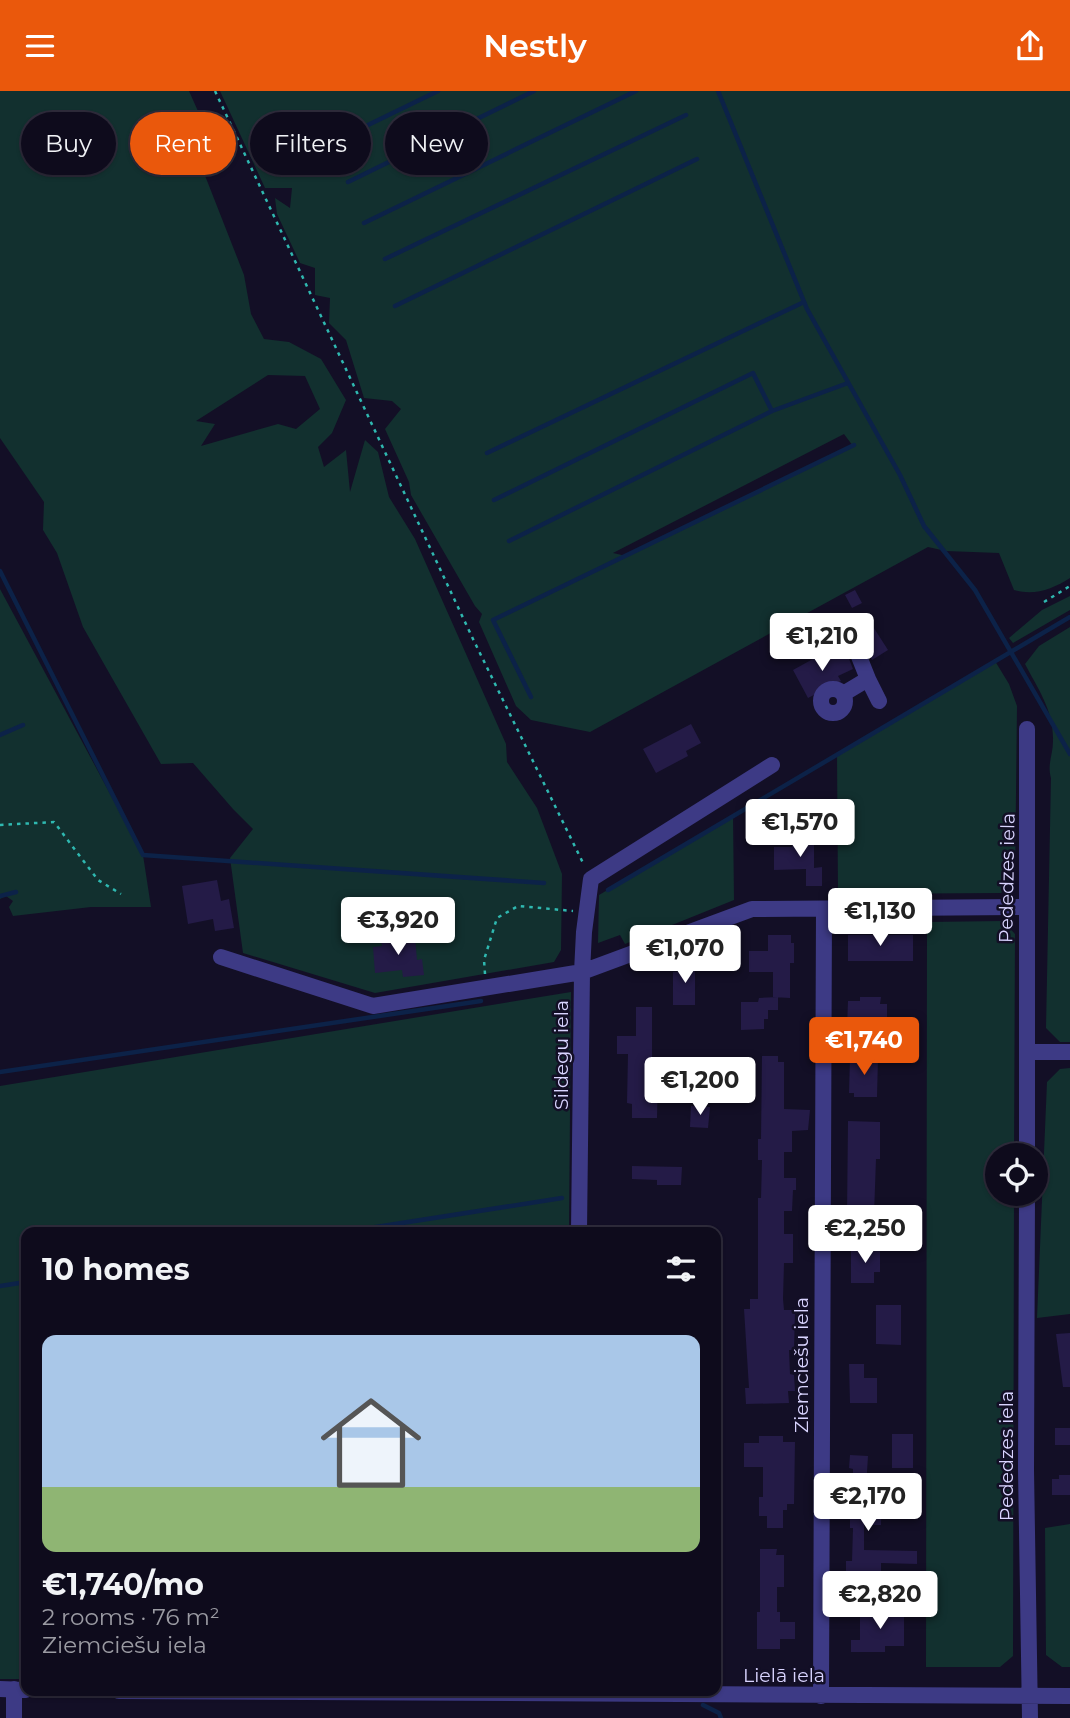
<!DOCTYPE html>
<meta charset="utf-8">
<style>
body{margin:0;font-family:Montserrat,sans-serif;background:#1c1929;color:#f1f3f6;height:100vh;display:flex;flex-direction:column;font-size:26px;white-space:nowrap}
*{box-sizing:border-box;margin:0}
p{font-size:23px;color:#9b9ba3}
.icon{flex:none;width:38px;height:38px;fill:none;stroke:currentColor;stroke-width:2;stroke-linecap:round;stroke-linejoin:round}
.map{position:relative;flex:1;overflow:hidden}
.sheet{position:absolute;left:21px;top:1136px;width:700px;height:469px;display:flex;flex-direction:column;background:#0e0b1c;border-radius:14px;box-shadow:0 2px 5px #0004,0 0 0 2px #2e2b3b}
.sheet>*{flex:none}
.guide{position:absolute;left:21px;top:21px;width:700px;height:63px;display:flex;gap:14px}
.tools{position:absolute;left:985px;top:1052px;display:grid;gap:14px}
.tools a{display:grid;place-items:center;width:63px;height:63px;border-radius:50%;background:#0e0b1c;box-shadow:0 2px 5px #0004,0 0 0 2px #2e2b3b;font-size:35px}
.price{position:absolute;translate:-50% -60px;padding:0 16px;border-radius:7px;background:#fff;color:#222;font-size:23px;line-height:46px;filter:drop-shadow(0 2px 4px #0008)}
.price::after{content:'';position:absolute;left:50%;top:42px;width:21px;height:16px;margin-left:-10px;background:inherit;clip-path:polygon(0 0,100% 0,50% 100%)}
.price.selected{background:#ea580c;color:#fff}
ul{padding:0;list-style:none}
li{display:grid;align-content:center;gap:14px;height:371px;padding:0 21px}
li span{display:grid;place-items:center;height:217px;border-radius:14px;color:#555}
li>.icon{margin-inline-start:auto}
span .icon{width:126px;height:126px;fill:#fffc;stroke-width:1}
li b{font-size:30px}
h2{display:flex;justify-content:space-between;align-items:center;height:84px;padding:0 21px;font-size:30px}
.pill{padding:0 24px;border-radius:32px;background:#0e0b1c;box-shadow:0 2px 5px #0004,0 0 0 2px #2e2b3b;font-size:24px;line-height:63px}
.pill.selected{background:#ea580c;color:#fff}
header{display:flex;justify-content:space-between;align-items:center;height:91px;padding:0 21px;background:#ea580c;color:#fff;font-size:32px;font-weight:600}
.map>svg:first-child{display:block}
.green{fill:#12302f;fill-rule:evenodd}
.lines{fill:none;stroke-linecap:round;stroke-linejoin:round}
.stream{stroke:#0c2248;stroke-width:4.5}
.building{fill:#241b47}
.path{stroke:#2fb8b0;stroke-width:2.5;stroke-dasharray:3.5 5;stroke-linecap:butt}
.minor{stroke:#3d3a85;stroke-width:16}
.labels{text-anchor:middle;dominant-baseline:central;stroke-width:5;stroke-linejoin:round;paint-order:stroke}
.street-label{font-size:19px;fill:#d9d4ff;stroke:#130f26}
</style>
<header><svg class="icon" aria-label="menu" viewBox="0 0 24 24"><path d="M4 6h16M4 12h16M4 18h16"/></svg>Nestly<svg class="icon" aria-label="share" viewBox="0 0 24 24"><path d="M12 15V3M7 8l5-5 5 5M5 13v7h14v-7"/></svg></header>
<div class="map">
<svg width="1070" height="1627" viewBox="0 0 1070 1627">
<rect width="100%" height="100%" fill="#130f26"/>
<!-- green -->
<path class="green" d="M0 0H189L218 65 204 82 244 184 251 223 264 248 289 251 321 268 346 309 332 342 318 356 324 376 346 359 350 401 365 349 378 361 389 406 415 448 506 653 507 671 537 717 562 783 561 859 554 871 375 902 243 862 230 767 253 738 233 718 193 672 161 673 83 536 57 462 43 439 44 411 0 347ZM268 284 305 285 320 318 296 338 278 333 201 355 215 333 196 330Z
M220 0H1070V487C1053 498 1034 505 1014 499L999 462 946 460 928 456 590 641 531 629 516 615 479 531 482 523 475 515 411 404 409 391 385 338 401 318 392 310 364 307 346 249 329 232 330 207 315 204V177L300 172 277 123 275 107 290 117 292 97H265ZM844 343 853 355 626 465 613 462Z
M0 498 143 764 151 816H91L13 825 9 816 13 810 6 805 0 808Z
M1070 505V519L1013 552 1009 547 1042 519Z
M1070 536V951H1060L1046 937 1051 687C1047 673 1053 664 1053 650 1054 620 1038 598 1025 573L1039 555Z
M995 570 1009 593 1017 615 1015 790 1001 802 838 803 837 664Z
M733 725 734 809 625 853 620 844 598 852 599 804Z
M1003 830 1015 843 1014 1064H998V1102L1014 1103 1013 1565 1000 1576H926L927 831Z
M571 901 569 1141H26V1588H0V995Z
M1070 977V1223L1037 1227 1047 991 1060 978Z
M1070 1433V1576H1062L1046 1564 1045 1437Z"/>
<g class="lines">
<!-- stream -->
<path class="stream" d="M718 0 807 218 900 384 924 435 975 499 1070 663
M331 52 438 0
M348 91 534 0
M364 132 636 0
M385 168 686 24
M395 215 697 68
M487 362 804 211
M494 409 753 282 772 320
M509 450 772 320 848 292
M0 480 143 764 544 792
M531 606 493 529 854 354
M0 644 23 634
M608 799 1070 526
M0 805 16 801
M0 981 481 910
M344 1141 562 1107
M0 1195 26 1191
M703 1614 719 1622 721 1627"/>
</g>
<!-- building -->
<path class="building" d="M855 499 862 512 852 517 845 504Z
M872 534 888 559 872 569 865 554 856 544Z
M846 560 853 578 838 585 841 590 808 607 793 579 822 563 826 570Z
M691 633 701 652 686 660 688 665 656 682 643 658Z
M792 744H814V777L822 776V795H806V778L774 779V756H792Z
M217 789 221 810 229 808 234 837 215 840 213 828 188 833 182 795Z
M768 844H791V852H794V872H790V907L773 906V881H749V860H768Z
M848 844H913V870H848Z
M415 846 417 869 422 868 424 884 403 886 402 879 375 882 373 856 382 855 381 850Z
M683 871H695V914H673V881L683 880Z
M778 906V919H768V928H764V938L741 939V911H758L759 907Z
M860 906H881L880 913H887V933H881V939H860V936H847L848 910H860Z
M636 916H652V984H658L657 1027H632V1013L627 1012 628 963H617V945H636Z
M762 965H778V971H784V1018L810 1019 808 1039 792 1040V1061H784V1087H796V1099H793L792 1120H784V1143H793V1172H784L783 1208 784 1219H795L794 1259H789L790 1283 794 1284 795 1300H788L789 1312 746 1313 745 1297H749L744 1218H750V1208H758V1107H761L762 1069H758V1048H761Z
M850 966 878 967 877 1006H854V1002H849Z
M691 1015 710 1016 708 1037 690 1036Z
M848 1030 880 1031V1068H876L874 1124H847Z
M632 1075 682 1076 681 1094H657V1089L632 1088Z
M851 1158 880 1159V1181H874V1192H851Z
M876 1214H901V1254L876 1253Z
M1070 1242V1296H1063L1056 1243Z
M849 1273H864V1287H877V1312H850Z
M1055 1337H1070V1354H1055Z
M892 1343H913V1377H892Z
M759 1345H783V1351H795L794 1413H787V1419H783V1437H767V1425H759V1406H763V1376H744V1352H759Z
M850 1364 868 1365 866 1397 882 1398 881 1434H864V1459L917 1460V1473L881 1472V1495H864V1504H849V1487H846V1470H852L853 1437H850V1425H846L847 1407 853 1408V1378L849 1377Z
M1059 1384H1070V1404H1052V1388H1059Z
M760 1458H777L776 1464H784V1496H777V1521H780V1531H795V1548H780V1558H757V1521H760Z
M860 1519H904V1555H885V1561H851V1549H860Z"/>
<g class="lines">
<!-- path -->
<path class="path" d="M215 0 473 548 584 774
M1044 511 1070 495
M0 734 54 731 98 789 121 803
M485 883 484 869 497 827 518 815 573 820"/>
<!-- minor -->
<path class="minor" d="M856 558 868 588
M821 610a12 12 0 1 1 24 0a12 12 0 1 1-24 0Z
M843 603 868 588 879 610
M221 866 373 915 582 881 752 818 1026 816
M1027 961H1070
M1027 1064V638
M1027 1102 1026 1379 1030 1627
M579 1141 582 881 584 841 591 788 772 674
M0 1598 26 1599
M119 1600 1070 1605
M821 1605 824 818
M14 1627V1598"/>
</g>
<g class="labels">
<!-- street labels -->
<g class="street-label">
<text transform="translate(1007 787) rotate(-89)">Pededzes iela</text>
<text transform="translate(561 964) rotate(-90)">Sildegu iela</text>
<text transform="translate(801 1274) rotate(-90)">Ziemciešu iela</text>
<text transform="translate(1006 1365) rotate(-90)">Pededzes iela</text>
<text x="784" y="1584">Lielā iela</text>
</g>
</g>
</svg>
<div class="tools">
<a><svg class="icon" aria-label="locate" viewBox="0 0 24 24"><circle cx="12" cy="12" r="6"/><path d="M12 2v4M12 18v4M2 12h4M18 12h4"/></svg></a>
</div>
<b class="price" style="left:822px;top:582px">€1,210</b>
<b class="price" style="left:800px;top:768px">€1,570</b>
<b class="price" style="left:880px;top:857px">€1,130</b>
<b class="price" style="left:398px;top:866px">€3,920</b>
<b class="price" style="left:685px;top:894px">€1,070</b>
<b class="price selected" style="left:864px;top:986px">€1,740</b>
<b class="price" style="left:700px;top:1026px">€1,200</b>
<b class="price" style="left:865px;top:1174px">€2,250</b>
<b class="price" style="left:868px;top:1442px">€2,170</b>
<b class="price" style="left:880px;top:1540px">€2,820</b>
<div class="guide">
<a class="pill">Buy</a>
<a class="pill selected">Rent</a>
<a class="pill">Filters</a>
<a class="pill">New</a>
</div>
<section class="sheet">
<h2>10 homes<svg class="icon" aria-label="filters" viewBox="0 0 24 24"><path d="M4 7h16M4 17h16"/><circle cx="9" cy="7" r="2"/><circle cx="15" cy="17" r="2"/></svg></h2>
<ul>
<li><span style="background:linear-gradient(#a9c7e8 70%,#8fb573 0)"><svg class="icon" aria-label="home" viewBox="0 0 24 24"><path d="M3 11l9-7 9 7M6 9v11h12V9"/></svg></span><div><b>€1,740/mo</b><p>2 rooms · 76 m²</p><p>Ziemciešu iela</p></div></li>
</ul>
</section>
</div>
